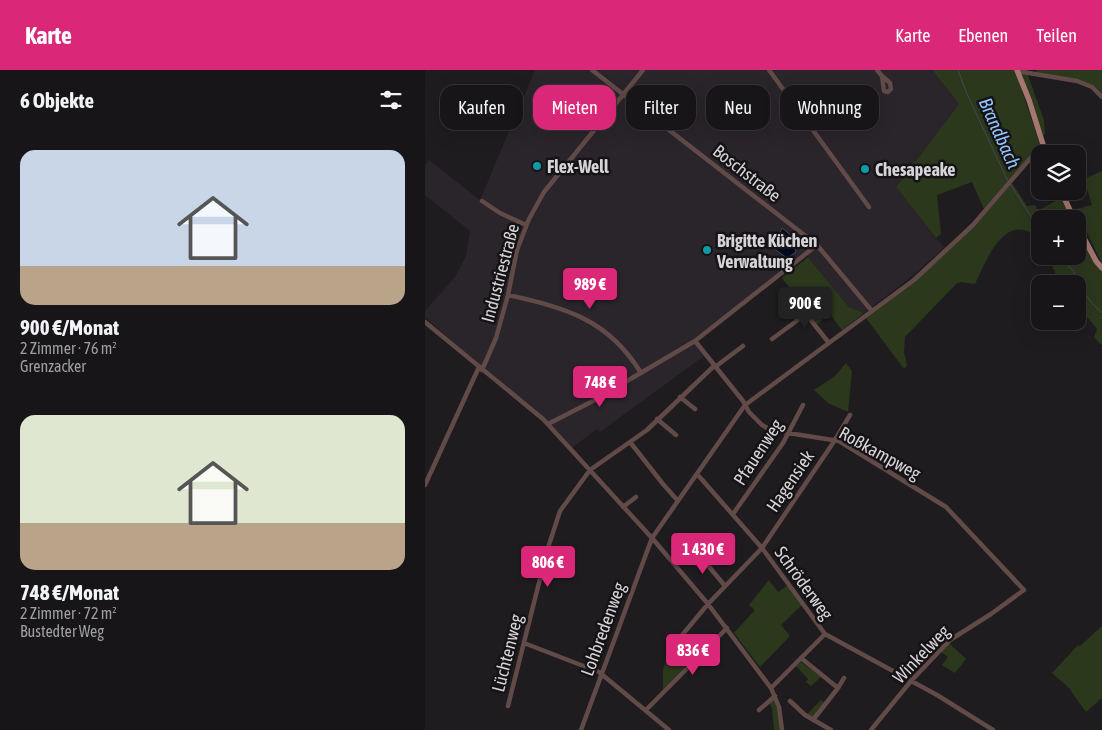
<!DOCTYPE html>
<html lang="de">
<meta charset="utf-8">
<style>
body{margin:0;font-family:"Asap Condensed",sans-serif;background:#201e20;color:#f1f3f6;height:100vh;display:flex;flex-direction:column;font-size:19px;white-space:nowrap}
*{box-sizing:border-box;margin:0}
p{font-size:16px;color:#9e9fa1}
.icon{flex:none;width:28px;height:28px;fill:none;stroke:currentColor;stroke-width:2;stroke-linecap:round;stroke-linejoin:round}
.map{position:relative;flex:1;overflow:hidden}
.sheet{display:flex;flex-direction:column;background:#171517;width:425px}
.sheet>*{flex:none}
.hud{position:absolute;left:15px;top:15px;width:475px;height:45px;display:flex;gap:10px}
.fabs{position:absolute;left:606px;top:75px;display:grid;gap:10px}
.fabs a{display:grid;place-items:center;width:55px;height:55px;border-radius:10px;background:#171517;box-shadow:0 5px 20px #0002,0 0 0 1px #363436;font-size:25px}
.price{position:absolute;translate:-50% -42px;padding:0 11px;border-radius:5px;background:#db2777;color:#fff;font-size:16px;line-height:32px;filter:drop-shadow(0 1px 2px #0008)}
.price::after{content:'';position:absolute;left:50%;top:30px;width:15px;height:11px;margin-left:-8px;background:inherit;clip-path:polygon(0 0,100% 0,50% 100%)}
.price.selected{background:#222;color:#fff}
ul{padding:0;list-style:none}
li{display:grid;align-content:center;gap:10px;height:265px;padding:0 20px}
li span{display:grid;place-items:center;height:155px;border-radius:15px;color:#555}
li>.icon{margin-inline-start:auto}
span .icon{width:90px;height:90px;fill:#fffc;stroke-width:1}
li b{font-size:21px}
h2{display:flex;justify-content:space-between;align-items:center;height:60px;padding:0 20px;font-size:21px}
.tag{padding:0 18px;border-radius:15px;background:#171517;box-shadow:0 5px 20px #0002,0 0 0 1px #363436;font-size:18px;line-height:45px}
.tag.selected{background:#db2777;color:#fff}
header{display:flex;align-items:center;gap:30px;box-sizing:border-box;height:70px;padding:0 25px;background:#db2777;color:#fff}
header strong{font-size:24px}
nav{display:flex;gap:28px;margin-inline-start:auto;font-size:18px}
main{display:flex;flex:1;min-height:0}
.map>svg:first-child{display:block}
.built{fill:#2a242b}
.green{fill:#2b381c}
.water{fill:#000b21;stroke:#404757}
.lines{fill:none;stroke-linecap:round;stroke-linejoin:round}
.stream{stroke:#404757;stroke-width:1}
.minor{stroke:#614a48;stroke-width:4.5}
.major{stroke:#a47771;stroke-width:5.5}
.culture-dot{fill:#0f9aa8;stroke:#161316;stroke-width:2}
.labels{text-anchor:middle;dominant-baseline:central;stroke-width:5;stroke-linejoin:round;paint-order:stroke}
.poi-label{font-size:18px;font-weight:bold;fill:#d6d4d6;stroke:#161316;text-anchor:start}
.street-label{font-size:18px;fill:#d6d4d6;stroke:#161316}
.water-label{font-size:19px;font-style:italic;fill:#91c4fe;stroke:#161316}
</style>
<header>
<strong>Karte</strong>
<nav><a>Karte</a><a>Ebenen</a><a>Teilen</a></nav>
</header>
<main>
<section class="sheet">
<h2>6 Objekte<svg class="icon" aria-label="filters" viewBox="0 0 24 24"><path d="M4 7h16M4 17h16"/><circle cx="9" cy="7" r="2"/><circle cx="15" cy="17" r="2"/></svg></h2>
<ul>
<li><span style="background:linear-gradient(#c9d6e8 75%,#b9a48a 0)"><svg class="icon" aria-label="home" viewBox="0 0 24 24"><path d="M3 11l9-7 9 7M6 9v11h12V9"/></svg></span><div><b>900 €/Monat</b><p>2 Zimmer · 76 m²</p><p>Grenzacker</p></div></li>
<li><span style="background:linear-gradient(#dfe7d0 70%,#b9a48a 0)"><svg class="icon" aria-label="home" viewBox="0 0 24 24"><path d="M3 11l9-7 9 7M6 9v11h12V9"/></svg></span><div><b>748 €/Monat</b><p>2 Zimmer · 72 m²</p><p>Bustedter Weg</p></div></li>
</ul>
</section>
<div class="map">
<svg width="677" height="660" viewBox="0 0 677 660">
<rect width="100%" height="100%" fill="#1f1c1f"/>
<!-- built -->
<path class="built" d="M110 0H507L534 34 471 117 519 178 486 207 439 243 424 237 380 183 272 267 271 276 279 286 175 362 172 359 147 378 0 247V241L30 207 41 186 45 161 0 125V95L4 90 55 130Z"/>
<!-- green -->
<path class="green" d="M507 0H590L615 75 559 139 547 112 512 125 516 164 511 168 471 117 534 34Z
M612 0H677V23L667 15 611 3Z
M602 3 619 50 620 65H618L595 4Z
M677 101V194L651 139 667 135 659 109Z
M587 113 602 136 610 135 612 139H616L636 128 647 149H615V169C610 164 606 162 599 160 574 154 559 196 550 214L536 212 531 214 480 267 479 282 482 296 479 299 441 248 489 212 551 155Z
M653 160 677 201V275L669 268 672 259 653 236 652 214H635L623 186H652Z
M383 187 424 237 439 243 417 260 405 244 392 254 357 208Z
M421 293 427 301 423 342 403 333 389 320 410 306Z
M344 510 353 522 363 515 377 535 356 555 365 566 335 597 309 563 330 540 324 535Z
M677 556V628L661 642 644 618 627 603 653 575 655 576Z
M524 573 541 589 530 603 517 595 523 587 516 582Z
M245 580 262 595 238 620V600Z
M376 592 396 607 386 616 381 612 383 609 371 596Z
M349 629 352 637 355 660H349L347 638 344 633Z
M396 630 399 632 387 649 382 644Z"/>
<!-- water -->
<path class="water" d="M357 158 377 174V175L374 178 355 163Z
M351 166H353L370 179 371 182 362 188 344 175Z"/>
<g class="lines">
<!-- stream -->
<path class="stream" d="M533 0 542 24 582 109 609 151 615 158
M637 186 642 195 649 201 651 211 666 232 677 243"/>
<!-- minor -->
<path class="minor" d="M167 0 392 175 447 241
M344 0 444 137
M452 0 457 6 459 21 463 22 466 19 465 13 457 6
M592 1 652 11 667 17 677 27
M57 131 75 143 101 155
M83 225C141 238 183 249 216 303
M372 233 404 273
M0 252 118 349 227 468 283 534 346 618 354 637 357 660
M347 269 381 244
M270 271 318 331 324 342 337 355 342 358 363 363 414 371 521 437 599 520 566 544 525 570 486 611 446 660
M290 297 318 276
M57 300 71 268 83 225 92 180 104 149 119 122 218 0
M255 327 270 339
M232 349 251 365
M123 354 168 331 270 271 392 175
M205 372 238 414 253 431
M272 404 337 478 400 564 512 625 568 660
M0 415 54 297
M198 437 211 427
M308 444 358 373 378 335
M271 481 300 516
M265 486 279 474
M99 573 174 602 244 660
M376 588 413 618 388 650
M265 595 248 580V576L283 534 337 478 410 370 425 345
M346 618 400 564
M413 618 419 608
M365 631 380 645 406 660
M83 636 122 481 135 441 165 400 222 360 289 296
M221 640 302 558
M334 640 350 626
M156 660 227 468 320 335 489 210 548 155 615 77 618 76"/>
<!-- major -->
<path class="major" d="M592 0 604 30 621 84
M636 121 649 149
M652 155 671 191 677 198"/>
</g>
<!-- markers -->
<g class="culture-dot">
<circle cx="112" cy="96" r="5"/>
<circle cx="440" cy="99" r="5"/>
<circle cx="282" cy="180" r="5"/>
</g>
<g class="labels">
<!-- poi labels -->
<g class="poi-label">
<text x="122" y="96">Flex-Well</text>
<text x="450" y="99">Chesapeake</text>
<text x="292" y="170">Brigitte Küchen<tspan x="292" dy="21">Verwaltung</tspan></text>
</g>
<!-- street labels -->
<g class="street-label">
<text transform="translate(322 103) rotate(38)">Boschstraße</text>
<text transform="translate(75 203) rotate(-75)">Industriestraße</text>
<text transform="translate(333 382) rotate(-57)">Pfauenweg</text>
<text transform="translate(455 383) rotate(29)">Roßkampweg</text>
<text transform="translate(365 411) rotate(-56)">Hagensiek</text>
<text transform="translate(379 513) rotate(54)">Schröderweg</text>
<text transform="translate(178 559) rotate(-70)">Lohbredenweg</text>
<text transform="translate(82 583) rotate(-76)">Lüchtenweg</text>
<text transform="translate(496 584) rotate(-46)">Winkelweg</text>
</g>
<!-- water labels -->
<g class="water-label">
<text transform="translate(575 63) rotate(66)">Brandbach</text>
</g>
</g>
</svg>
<div class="fabs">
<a><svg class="icon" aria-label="layers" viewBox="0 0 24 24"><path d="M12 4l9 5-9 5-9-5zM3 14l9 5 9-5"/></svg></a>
<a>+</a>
<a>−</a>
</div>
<b class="price" style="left:165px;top:240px">989 €</b>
<b class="price selected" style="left:380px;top:259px">900 €</b>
<b class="price" style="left:175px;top:338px">748 €</b>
<b class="price" style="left:278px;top:505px">1 430 €</b>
<b class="price" style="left:123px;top:518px">806 €</b>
<b class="price" style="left:268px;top:606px">836 €</b>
<div class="hud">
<a class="tag">Kaufen</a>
<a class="tag selected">Mieten</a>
<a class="tag">Filter</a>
<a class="tag">Neu</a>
<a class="tag">Wohnung</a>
</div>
</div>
</main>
